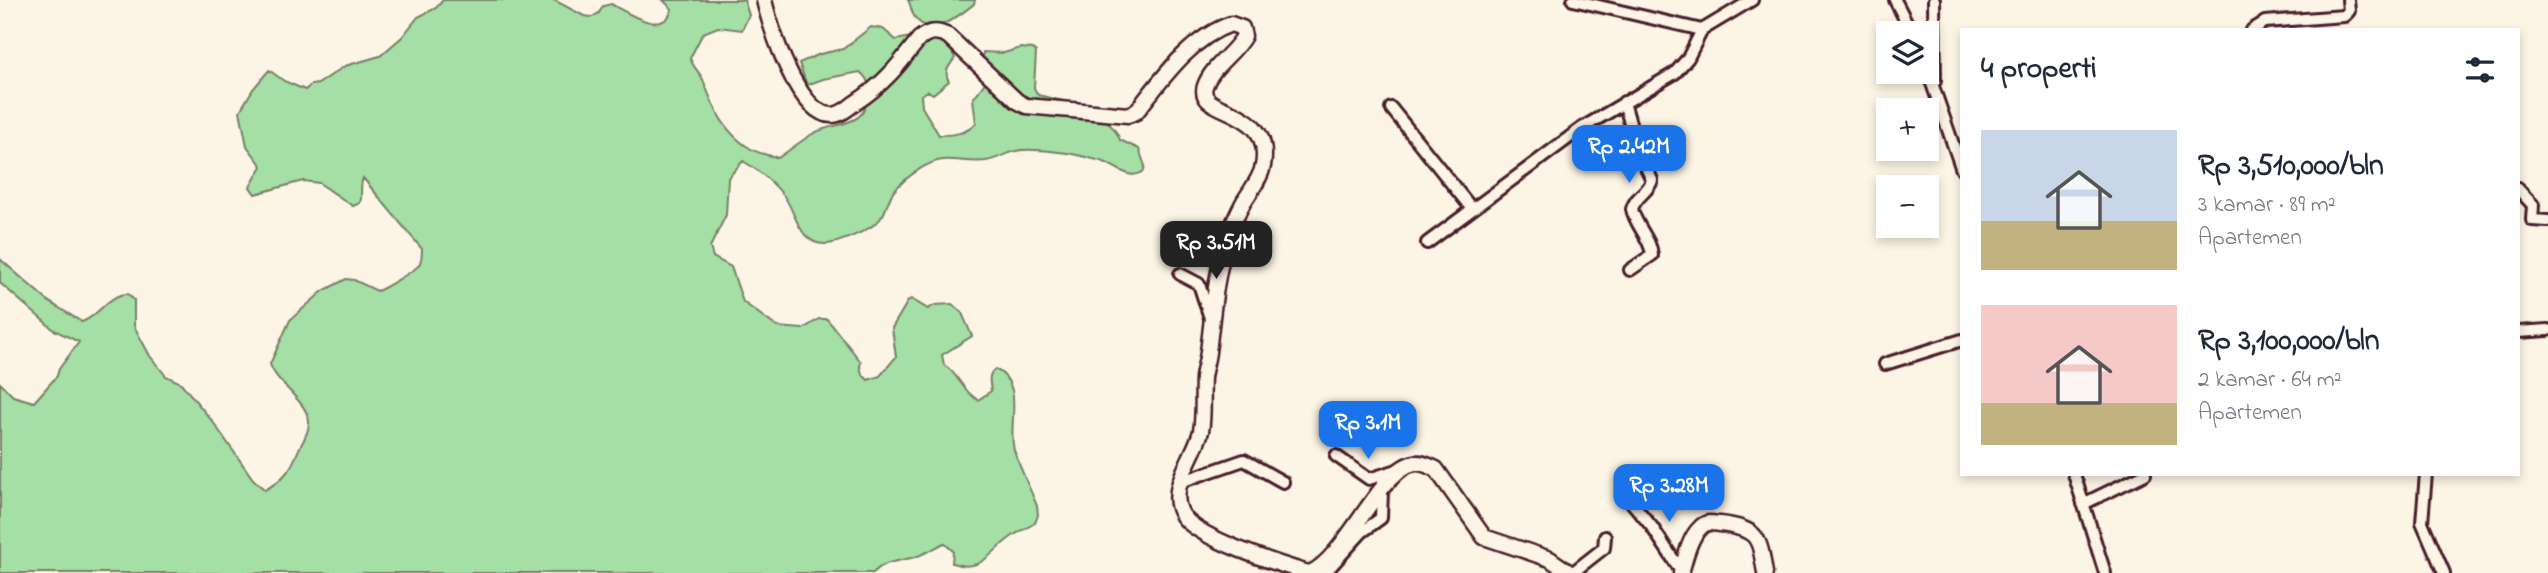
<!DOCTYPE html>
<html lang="id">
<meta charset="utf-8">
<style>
body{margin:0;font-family:"Indie Flower",sans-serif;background:#f6f6f7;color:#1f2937;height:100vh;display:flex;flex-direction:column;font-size:26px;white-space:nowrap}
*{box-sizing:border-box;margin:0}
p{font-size:23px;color:#747a83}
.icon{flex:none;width:38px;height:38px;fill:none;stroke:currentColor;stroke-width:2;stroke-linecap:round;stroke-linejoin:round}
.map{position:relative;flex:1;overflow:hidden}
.drawer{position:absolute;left:1960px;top:28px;width:560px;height:448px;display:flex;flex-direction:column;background:#fff;border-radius:0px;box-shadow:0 4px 10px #0003}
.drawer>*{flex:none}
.controls{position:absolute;left:1876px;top:21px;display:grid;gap:14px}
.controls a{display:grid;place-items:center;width:63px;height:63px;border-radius:0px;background:#fff;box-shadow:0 4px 10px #0003;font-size:35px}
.price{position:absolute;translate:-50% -60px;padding:0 16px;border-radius:14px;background:#1a73e8;color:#fff;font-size:23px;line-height:46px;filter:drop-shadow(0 2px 4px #0008)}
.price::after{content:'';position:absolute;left:50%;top:42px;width:21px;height:16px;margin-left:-10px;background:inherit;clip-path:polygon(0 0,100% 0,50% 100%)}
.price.current{background:#222;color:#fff}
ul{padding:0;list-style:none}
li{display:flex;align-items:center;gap:21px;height:175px;padding:0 21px}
li span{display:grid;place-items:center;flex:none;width:196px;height:140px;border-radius:0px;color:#555}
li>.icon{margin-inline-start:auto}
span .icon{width:84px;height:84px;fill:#fffc;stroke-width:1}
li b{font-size:30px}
h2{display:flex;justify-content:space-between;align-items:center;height:84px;padding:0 21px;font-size:30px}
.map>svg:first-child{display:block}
.green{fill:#a4dfa5;stroke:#777f68;stroke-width:2}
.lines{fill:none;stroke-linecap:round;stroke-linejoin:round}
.street-casing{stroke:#4a1f2b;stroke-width:16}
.secondary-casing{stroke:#4a1f2b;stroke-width:19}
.street{stroke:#fcf5e5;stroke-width:10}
.secondary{stroke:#fcf5e5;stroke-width:14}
</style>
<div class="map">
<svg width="2548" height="573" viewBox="0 0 2548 573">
<rect width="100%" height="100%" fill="#fcf5e5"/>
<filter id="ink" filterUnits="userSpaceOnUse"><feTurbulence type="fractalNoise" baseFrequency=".0143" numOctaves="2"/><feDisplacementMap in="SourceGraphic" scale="14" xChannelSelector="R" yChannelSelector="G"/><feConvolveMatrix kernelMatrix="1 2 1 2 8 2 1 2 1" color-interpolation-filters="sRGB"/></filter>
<g filter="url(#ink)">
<!-- green -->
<path class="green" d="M443 0H554L584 16 592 17 599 13 603 6 611 4C628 13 664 38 672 9L663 0H744L749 15 742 30 718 27 703 33 690 58C693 68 701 73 704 82 714 109 725 134 751 149 759 154 770 155 778 158 790 150 802 140 814 133 839 120 868 129 868 91 869 82 867 78 860 72L823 79 807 85 799 63 820 54 843 49 871 27 883 29 896 40 911 37 926 27 949 47 955 58C949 66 943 72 949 81L933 94 928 91 921 95 922 107 939 135C953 135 967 134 976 123L973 99 992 73 983 63V52L1004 53 1020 48 1033 49 1036 52 1034 88 1038 95C1067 102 1108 109 1120 140L1139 149 1145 166 1144 171C1129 182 1116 165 1101 161 1076 154 1048 149 1022 150 1009 151 998 159 986 161 972 163 957 159 943 160 927 161 904 179 894 191 886 201 887 215 876 223 867 231 839 243 827 244 799 246 796 212 784 196 773 182 758 170 743 161L728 178 726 215 710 247 713 257 731 267 743 302 777 327 803 329 819 319H827L861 362 860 366 862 374 868 380 880 376 896 357 892 328 908 301 911 299 928 309 935 305 952 304 962 313 972 336 942 355 944 365C959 374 961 390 978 400L991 391C990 382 987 375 995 369 1026 384 1007 424 1014 450 1020 469 1030 488 1037 506L1038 515 1035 523C1027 528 1018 532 1010 538 989 553 982 573 952 563L953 551 944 543C934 548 922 556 911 558 895 562 885 561 873 573H0V383L13 396 34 402 57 376 59 369 79 342 54 330 0 283V259L48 301 82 322C99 316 108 294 128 294L134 300V326L150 356 166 376 181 383 213 422 253 479 265 490C284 479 291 470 299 449 303 442 309 431 309 423 309 402 276 384 270 364L290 320 323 291 346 279 354 280 377 291C383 289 414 271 418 266 422 262 422 255 422 249L363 178C359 187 363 194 360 203L353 206 319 183 303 181 255 194 250 187 262 166 247 146 240 111 253 89 269 70 284 81 305 90 311 85 318 84 345 66 380 56 402 37 418 17 436 8Z
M908 0H975L974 4C960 15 929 41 914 16 911 11 911 5 908 0Z"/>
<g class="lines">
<!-- street casing -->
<g class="street-casing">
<path id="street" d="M1573 0 1702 30 1752 0
M1895 0 1912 33
M1934 0 1935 81
M2252 30 2265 22 2344 16 2349 11 2348 0
M1927 69 1962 170
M1624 102 1637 148 1652 180C1649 192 1635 196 1632 209 1635 225 1651 239 1652 255L1630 270
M1391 108 1472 209
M2518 189 2533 205 2532 220 2548 221
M1427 243 1582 128 1675 73 1688 58 1702 30
M1180 274 1199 284 1210 318
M2518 332 2548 330
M1885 364 1962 340
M1336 456 1369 479 1397 470
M2074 474 2105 573
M2426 474 2422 522 2444 573
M1180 482 1244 460 1283 482
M1628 498 1652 527 1681 571
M2083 504 2145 474
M1325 573 1362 532 1381 518 1382 491
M1572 573 1604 548 1605 537"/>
</g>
<!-- secondary casing -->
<g class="secondary-casing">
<path id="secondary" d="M764 0C770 26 798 116 832 115 841 115 848 108 855 103 884 84 898 66 919 39 928 31 937 30 948 36L1017 101 1026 106 1128 115 1136 112C1162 79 1190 38 1231 24L1242 28 1244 36C1234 54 1212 66 1205 86 1195 117 1274 103 1263 166 1260 180 1250 191 1243 203 1237 214 1232 226 1228 237 1215 275 1213 313 1208 352 1207 361 1204 369 1203 378 1202 396 1204 414 1201 431 1195 457 1165 490 1183 516 1200 540 1279 564 1308 573
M1310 573C1346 558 1381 467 1415 463 1423 462 1429 466 1436 469L1484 537 1550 559 1570 573
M1681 573C1685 560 1689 538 1700 528 1706 521 1712 523 1720 524 1759 529 1759 537 1765 573"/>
</g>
<!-- street -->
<use href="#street" class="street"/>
<!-- secondary -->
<use href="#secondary" class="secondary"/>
</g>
</g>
</svg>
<div class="controls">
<a><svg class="icon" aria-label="layers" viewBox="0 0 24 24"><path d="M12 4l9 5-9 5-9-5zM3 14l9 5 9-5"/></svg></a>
<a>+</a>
<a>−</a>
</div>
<b class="price" style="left:1629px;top:185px">Rp 2.42M</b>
<b class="price current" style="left:1216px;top:281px">Rp 3.51M</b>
<b class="price" style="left:1368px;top:461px">Rp 3.1M</b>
<b class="price" style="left:1669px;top:524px">Rp 3.28M</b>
<section class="drawer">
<h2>4 properti<svg class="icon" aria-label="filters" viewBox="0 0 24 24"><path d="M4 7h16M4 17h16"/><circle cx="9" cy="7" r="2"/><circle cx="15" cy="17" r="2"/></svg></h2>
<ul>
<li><span style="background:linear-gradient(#c9d6e8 65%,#c2b280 0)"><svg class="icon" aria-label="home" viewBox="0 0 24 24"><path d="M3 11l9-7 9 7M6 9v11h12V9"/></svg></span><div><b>Rp 3,510,000/bln</b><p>3 kamar · 89 m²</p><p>Apartemen</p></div></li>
<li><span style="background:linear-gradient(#f6c9c9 70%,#c2b280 0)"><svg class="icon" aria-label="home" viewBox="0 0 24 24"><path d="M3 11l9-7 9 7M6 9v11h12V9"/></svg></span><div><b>Rp 3,100,000/bln</b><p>2 kamar · 64 m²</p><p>Apartemen</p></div></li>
</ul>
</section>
</div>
